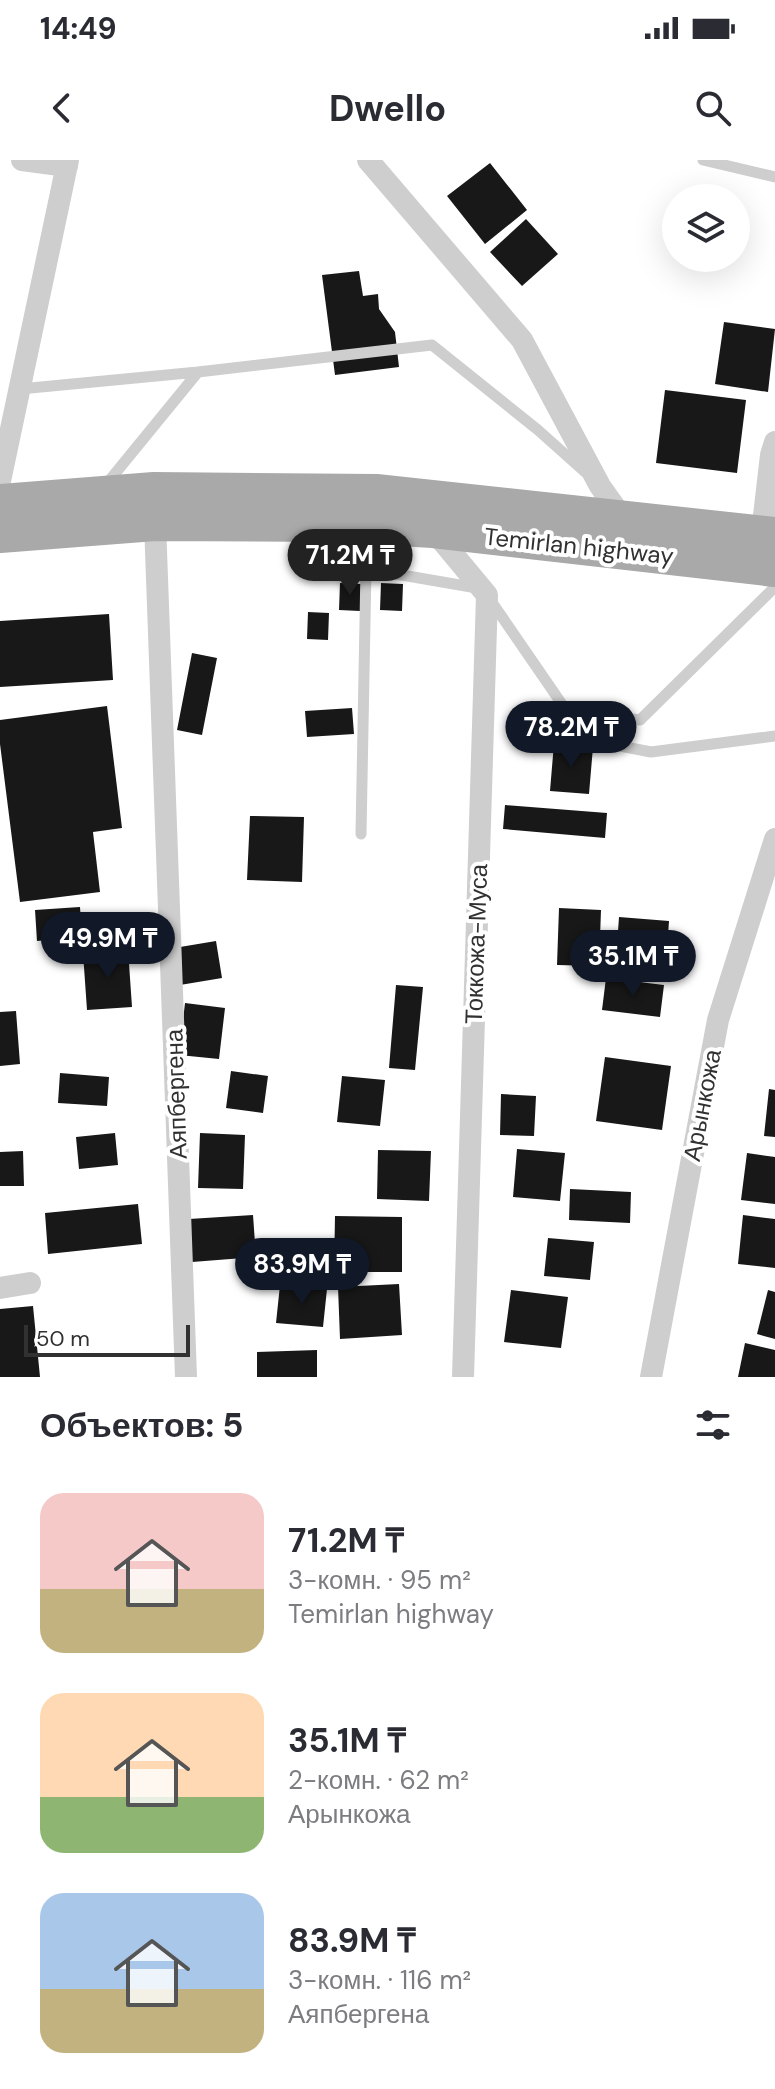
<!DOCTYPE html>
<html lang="ru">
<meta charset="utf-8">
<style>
body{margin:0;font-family:"DM Sans",sans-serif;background:#f2f2f3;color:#2b2b33;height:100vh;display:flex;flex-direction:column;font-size:30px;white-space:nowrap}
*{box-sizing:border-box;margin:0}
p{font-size:26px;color:#7c7c81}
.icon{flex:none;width:44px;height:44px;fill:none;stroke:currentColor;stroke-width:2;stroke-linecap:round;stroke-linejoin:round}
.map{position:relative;height:1217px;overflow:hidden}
.drawer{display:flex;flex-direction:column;background:#fff;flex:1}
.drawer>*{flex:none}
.fabs{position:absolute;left:662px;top:24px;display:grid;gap:16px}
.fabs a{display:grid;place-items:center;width:88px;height:88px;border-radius:50%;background:#fff;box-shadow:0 8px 32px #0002;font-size:40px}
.scale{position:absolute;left:24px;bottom:20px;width:166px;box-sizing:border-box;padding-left:8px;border:4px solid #313131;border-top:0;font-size:22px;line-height:28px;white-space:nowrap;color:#313131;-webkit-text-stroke:6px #fff;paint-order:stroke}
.price{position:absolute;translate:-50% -68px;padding:0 18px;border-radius:28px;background:#111827;color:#fff;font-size:26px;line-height:52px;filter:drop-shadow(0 2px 4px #0008)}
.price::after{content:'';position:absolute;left:50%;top:48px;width:24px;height:18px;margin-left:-12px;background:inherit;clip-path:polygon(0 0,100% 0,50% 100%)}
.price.on{background:#222;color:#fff}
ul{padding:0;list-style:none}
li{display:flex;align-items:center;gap:24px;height:200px;padding:0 40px}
li span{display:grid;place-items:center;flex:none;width:224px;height:160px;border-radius:24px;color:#555}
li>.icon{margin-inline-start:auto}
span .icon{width:96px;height:96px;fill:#fffc;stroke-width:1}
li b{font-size:34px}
h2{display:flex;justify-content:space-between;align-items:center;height:96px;padding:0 40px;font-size:34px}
.status{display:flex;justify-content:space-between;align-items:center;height:56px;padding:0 40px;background:#fff;direction:ltr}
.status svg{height:22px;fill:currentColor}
header{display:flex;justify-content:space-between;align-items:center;height:104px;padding:0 40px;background:#fff;font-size:36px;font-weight:700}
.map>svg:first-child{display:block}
.building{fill:#181818}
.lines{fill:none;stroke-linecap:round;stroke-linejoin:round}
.lane{stroke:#cecece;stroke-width:11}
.street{stroke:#cecece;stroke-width:22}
.primary{stroke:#a9a9a9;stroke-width:36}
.labels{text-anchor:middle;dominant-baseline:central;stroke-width:8;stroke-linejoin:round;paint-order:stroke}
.street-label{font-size:24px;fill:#313131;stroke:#fff}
</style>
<div class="status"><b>14:49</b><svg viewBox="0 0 49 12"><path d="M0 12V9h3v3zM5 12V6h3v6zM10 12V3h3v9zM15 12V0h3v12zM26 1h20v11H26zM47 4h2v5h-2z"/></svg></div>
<header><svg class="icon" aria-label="back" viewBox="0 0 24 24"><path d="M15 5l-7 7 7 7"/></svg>Dwello<svg class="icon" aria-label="search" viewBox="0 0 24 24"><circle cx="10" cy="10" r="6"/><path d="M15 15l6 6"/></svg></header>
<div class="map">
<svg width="775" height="1217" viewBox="0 0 775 1217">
<rect width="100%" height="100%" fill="#fff"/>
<!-- building -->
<path class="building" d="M490 3 527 50 485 84 447 36Z
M526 59 558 94 522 126 490 92Z
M359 111 363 136 378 134 379 149 395 172 399 207 335 215 322 115Z
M724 162 775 169 768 232 715 224Z
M665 230 746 240 737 313 656 303Z
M340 423 361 424 360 451 339 450Z
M381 423 403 424 402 451 380 450Z
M308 452 329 453 328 480 307 479Z
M109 454 113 520 0 527V461Z
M192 493 217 498 202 575 177 570Z
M107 546 122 668 93 672 100 732 20 742 0 584V560Z
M352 548 354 574 307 577 305 551Z
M554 583 593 587 589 634 550 631Z
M505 645 607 653 605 678 503 669Z
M250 656 304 657 302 722 247 720Z
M80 747 82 777 37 781 35 750Z
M559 748 601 750 599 806 557 805Z
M619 757 669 761 666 804 616 800Z
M216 781 222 818 180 825 174 788Z
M128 789 132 847 87 850 83 793Z
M606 818 664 825 660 857 602 850Z
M396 825 423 827 415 910 389 908Z
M185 843 225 848 219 899 179 895Z
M16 851 20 904 0 906V852Z
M605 897 671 906 662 970 596 961Z
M231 911 268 916 263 953 226 948Z
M60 913 109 917 107 946 58 943Z
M342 916 385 920 380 966 337 962Z
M769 929 775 930V977L764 976Z
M501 934 536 936 534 976 500 975Z
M115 973 118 1005 79 1009 76 977Z
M200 973 245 975 243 1029 198 1028Z
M517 989 565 993 560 1041 513 1037Z
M378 990 431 991 429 1041 377 1039Z
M23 991 24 1026H0V992Z
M747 993 775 997V1044L741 1040Z
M570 1029 631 1032 630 1063 569 1060Z
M138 1044 142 1084 48 1094 45 1053Z
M253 1055 256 1097 192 1102 189 1059Z
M743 1055 775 1059V1108L738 1104Z
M335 1056 402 1057V1112H334Z
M548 1078 594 1082 590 1120 544 1116Z
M399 1124 402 1175 340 1179 338 1127Z
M280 1125 327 1129 323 1167 276 1163Z
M511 1130 568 1137 561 1188 504 1182Z
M768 1130 775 1132V1179L757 1174Z
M33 1146 40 1217H0V1149Z
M745 1183 775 1190V1217H738Z
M317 1190V1217H257V1192Z"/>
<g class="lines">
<!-- lane -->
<path class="lane" d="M703 0 775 17
M20 229 198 212
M104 327 198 212 432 185 538 270 585 312
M306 368 309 395 315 400 477 428
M489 438 566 550 640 560 775 427
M599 554 615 585 651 592 775 576
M361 674 366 408"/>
<!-- street -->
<path class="street" d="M22 0 67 6
M368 0 522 180 600 326 622 357
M0 321 68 0
M155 363 186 1217
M433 370 487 435 463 1217
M762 373 771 295 775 282
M0 1128 30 1123
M651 1217 718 860 775 679"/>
<!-- primary -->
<path class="primary" d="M0 342 154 330 376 332 775 375
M0 375 155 363 330 364 433 370 775 409"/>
</g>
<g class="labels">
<!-- street labels -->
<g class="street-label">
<text transform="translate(579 386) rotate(6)">Temirlan highway</text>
<text transform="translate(476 784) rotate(-88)">Токкожа-Муса</text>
<text transform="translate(176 934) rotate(-92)">Аяпбергена</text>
<text transform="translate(702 945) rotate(-79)">Арынкожа</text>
</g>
</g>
</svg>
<div class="fabs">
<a><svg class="icon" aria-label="layers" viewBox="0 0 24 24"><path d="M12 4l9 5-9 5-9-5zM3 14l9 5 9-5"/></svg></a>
</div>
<div class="scale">50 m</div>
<b class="price on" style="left:350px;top:437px">71.2M ₸</b>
<b class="price" style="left:571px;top:609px">78.2M ₸</b>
<b class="price" style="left:108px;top:820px">49.9M ₸</b>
<b class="price" style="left:633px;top:838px">35.1M ₸</b>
<b class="price" style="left:302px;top:1146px">83.9M ₸</b>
</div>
<section class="drawer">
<h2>Объектов: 5<svg class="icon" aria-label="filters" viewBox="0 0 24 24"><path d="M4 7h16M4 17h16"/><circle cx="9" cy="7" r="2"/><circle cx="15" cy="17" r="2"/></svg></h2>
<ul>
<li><span style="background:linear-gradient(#f6c9c9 60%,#c2b280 0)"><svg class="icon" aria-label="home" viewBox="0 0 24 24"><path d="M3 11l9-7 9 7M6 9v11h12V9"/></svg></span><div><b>71.2M ₸</b><p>3-комн. · 95 m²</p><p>Temirlan highway</p></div></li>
<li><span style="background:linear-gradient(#ffd9b3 65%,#8fb573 0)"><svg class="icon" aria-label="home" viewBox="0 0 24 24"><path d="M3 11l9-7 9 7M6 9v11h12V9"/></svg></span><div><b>35.1M ₸</b><p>2-комн. · 62 m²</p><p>Арынкожа</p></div></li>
<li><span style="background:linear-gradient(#a9c7e8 60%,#c2b280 0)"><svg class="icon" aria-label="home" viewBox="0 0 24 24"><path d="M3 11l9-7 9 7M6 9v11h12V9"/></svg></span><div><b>83.9M ₸</b><p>3-комн. · 116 m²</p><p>Аяпбергена</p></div></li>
</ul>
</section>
